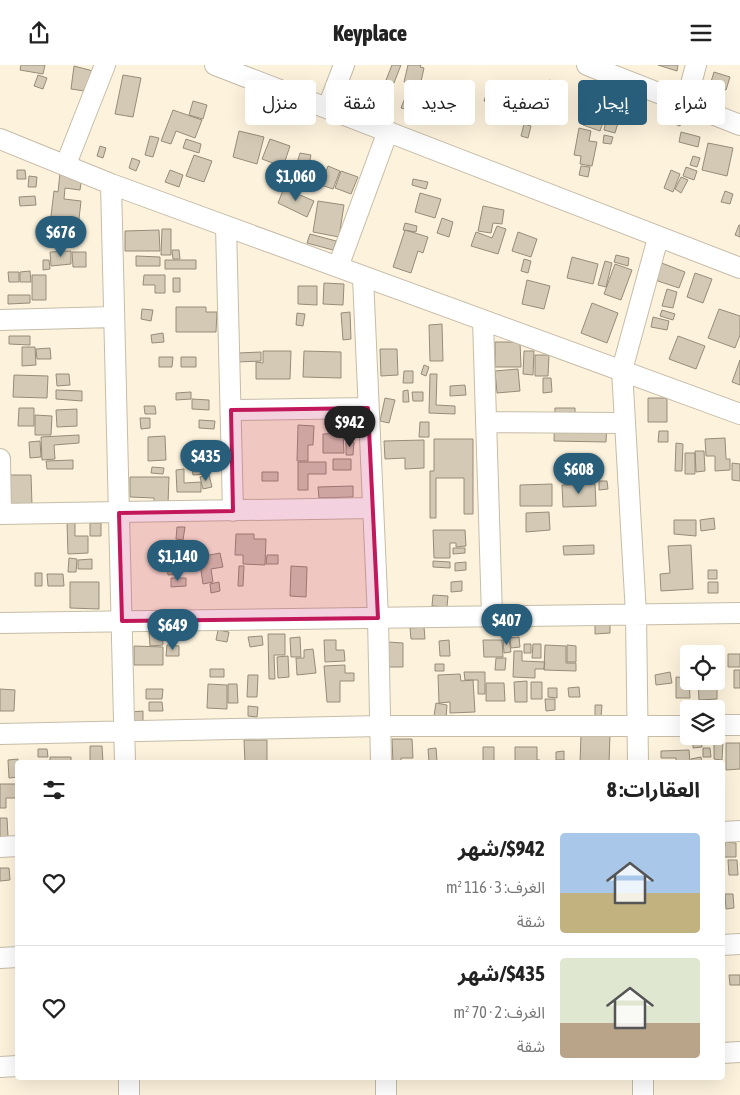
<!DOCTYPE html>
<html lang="ar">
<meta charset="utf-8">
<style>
body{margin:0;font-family:"Asap Condensed","Noto Sans Arabic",sans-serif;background:#f6f6f6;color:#222;direction:rtl;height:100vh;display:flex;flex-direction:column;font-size:19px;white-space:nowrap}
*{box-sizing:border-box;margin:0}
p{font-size:16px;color:#767676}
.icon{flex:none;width:28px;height:28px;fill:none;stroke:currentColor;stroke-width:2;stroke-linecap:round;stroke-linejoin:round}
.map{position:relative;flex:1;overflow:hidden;direction:ltr}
.drawer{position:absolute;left:15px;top:695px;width:710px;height:320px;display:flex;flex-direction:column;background:#fff;border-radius:5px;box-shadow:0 5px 20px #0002;direction:rtl}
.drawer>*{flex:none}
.guide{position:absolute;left:15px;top:15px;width:710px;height:45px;direction:rtl;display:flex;gap:10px}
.fabs{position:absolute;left:680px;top:580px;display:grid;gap:10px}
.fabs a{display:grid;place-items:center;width:45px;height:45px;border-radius:5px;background:#fff;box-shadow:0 5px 20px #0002;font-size:25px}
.price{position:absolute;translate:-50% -42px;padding:0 11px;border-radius:18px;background:#295e7a;color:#fff;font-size:16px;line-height:32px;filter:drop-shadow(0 1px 2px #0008)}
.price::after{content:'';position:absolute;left:50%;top:30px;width:15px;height:11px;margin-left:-8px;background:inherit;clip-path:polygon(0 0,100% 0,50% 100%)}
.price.on{background:#222;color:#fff}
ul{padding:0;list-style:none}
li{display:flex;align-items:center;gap:15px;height:125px;padding:0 25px}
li+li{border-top:1px solid #e0e0e0}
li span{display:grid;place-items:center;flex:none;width:140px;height:100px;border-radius:5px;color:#555}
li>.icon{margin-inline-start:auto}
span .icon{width:60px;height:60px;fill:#fffc;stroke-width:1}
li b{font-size:21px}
h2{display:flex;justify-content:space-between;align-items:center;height:60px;padding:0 25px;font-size:21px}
.tag{padding:0 18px;border-radius:5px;background:#fff;box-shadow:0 5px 20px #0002;font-size:18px;line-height:45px}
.tag.on{background:#295e7a;color:#fff}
header{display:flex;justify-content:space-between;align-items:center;height:65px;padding:0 25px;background:#fff;font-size:22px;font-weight:800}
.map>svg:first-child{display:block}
.building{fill:#d3c9b4;stroke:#968c79}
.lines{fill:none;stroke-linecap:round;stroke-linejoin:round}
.minor-casing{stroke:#c6bca8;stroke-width:22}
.minor{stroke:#fff;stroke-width:20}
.marked{fill:#c2185b;fill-opacity:0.2;stroke:#c2185b;stroke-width:4;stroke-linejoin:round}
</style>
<header><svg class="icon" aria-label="menu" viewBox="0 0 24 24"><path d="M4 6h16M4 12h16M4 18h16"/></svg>Keyplace<svg class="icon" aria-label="share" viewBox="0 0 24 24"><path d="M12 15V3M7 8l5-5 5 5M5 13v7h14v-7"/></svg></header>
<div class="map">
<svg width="740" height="1030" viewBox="0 0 740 1030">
<rect width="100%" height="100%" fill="#fdf3dd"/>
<!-- building -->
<path class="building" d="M21 0H45L43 9 20 5Z
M392 0H401L394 18 386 15Z
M408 0H421L420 2 424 3 420 21 404 17Z
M658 0H678L677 6Z
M74 1 93 6 91 27 71 24Z
M714 7 730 12 726 25 710 20Z
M38 10 47 13 43 24 34 21Z
M123 10 141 13 133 52 115 49Z
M549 15 559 19 551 44 541 40Z
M596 21 612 25 609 36 593 32Z
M487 27 500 31 498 40 484 36Z
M616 29 624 32 615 56 607 53Z
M405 33 413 36 409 45 401 43Z
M592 34 609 40 600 66 583 60Z
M193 36 207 40 203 54 189 50Z
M173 45 202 55 195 73 176 66 171 79 161 76Z
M674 50 683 52 680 61 672 58Z
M606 55 618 58 615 68 604 65Z
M524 59 531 61 528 73 521 71Z
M579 63 591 66 589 76 597 77 592 101 580 99 581 91 574 90Z
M239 66 264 72 257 99 233 92Z
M681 67 700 72 698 82 679 77Z
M604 70 613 72 611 79 603 78Z
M150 71 159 73 153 92 145 90Z
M186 74 201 79 199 88 183 83Z
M270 74 290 81 283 102 262 94Z
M708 78 733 83 727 111 702 105Z
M100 81 106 83 103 93 97 91Z
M300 88 311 90 309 100 297 98Z
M194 90 212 96 204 117 186 111Z
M693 91 700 93 697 102 690 100Z
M132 93 140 96 136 106 129 103Z
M328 101 340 106 333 124 321 120Z
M581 101 590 102 588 112 579 110Z
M686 102 697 106 694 115 683 111Z
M17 105H25L26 114H17Z
M170 105 183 110 179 122 165 117Z
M671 105 680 109 673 127 664 123Z
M341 106 358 112 351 129 335 123Z
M60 108 82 111 80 125 65 123 64 134 81 136 78 163 50 159 54 126 58 127Z
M29 111 37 112 36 122H28Z
M681 112 688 115 681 128 675 124Z
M413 114 428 117 426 124 412 120Z
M284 123 314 136 307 152 278 138Z
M725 126 733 129 730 139 721 137Z
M420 128 441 134 435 153 415 147Z
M35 131 36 140 20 141 19 132Z
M318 136 344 140 339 172 313 167Z
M483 141 504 145 502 159 493 158 491 168 478 166Z
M442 153 453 157 449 172 437 168Z
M405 158 417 161 416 167 403 165Z
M739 160H740V172L735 170Z
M497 161 506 164 498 189 471 181 476 167 492 173Z
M162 164H171V190H161Z
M159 165 160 186H125V166Z
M405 165 428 172 423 188 418 186 411 208 393 202Z
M518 167 537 174 531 192 512 186Z
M310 169 336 176 333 185 307 178Z
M172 185H179L180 194H173Z
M71 186V199L51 201 50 187Z
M72 187H86V202H73Z
M616 190 629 193 628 201 614 197Z
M136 191 160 192V201H136Z
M572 192 598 199 593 219 567 213Z
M524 194 531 196 528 208 521 206Z
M43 195H49L50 204 43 205Z
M165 195H196V204H165Z
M605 196 612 198 606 222 598 220Z
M659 197 685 207 679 223 652 214Z
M615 199 632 205 621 235 604 229Z
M30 206 31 217H20V207Z
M8 207H19V217H9Z
M695 208 712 214 703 238 687 232Z
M32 210H46V235H32Z
M144 210H165V228H155V220H143Z
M173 213H180V227H173Z
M527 215 550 221 544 244 522 239Z
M324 218 344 219 343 240 323 239Z
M298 221H317V240L298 239Z
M667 224 677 227 673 243 662 241Z
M8 230H30V238L8 239Z
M592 238 618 248 607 278 581 268Z
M176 242H206V247H217L216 267H176Z
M142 244 153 245 151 256 141 254Z
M719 244 740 251V270L735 283 708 273Z
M662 245 675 249 673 255 660 251Z
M350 247 351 274 343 275 341 248Z
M297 248 305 249 303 261 296 260Z
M653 252 669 256 667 265 651 262Z
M442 259 443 296H430L429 260Z
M163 268 164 277 152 278 151 270Z
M9 271H30V280L9 279Z
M678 271 705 281 696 304 669 294Z
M495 277H520L521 302H495Z
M22 282H35L36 300 22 301Z
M50 283 51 294H37L36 284Z
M380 284H397L398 310 381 311Z
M263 286H291L290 314H256V297L263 298Z
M304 286 341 287V313L303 312Z
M524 286H534L533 310 523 309Z
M261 287V296L238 297V288Z
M535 290H549L548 311H535Z
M159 292H173L172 302H159Z
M181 292H196V302H181Z
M740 295V320L732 317Z
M424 300 429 302 426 311 421 309Z
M518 304 520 326 497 328 495 306Z
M404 306H413V318H403Z
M56 309H69L70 320 57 321Z
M430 309H437L436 340 455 341V349L429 348Z
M14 310 48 311 47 333 13 332Z
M543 313H551L552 327 543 328Z
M465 320 466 330 450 331V321Z
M56 325 82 326V336L56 334Z
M408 325 409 337H403V326Z
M191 327V334L176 335V328Z
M412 327H423V336H413Z
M385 333 395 335 389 358 380 356Z
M648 333H667V357H648Z
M192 334 209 335V345L192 344Z
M144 341H155L156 349H145Z
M19 343H34V361H18Z
M555 343H575V355L607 356 606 377 554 376Z
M77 344V361L57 362 56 345Z
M35 350 52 351 51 370H35Z
M140 353H150V363L141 364Z
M199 355 215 356 214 364 199 363Z
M420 357H429V372H419Z
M330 359H344V368H330Z
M298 360 314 361 313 380H308V396H297Z
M659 366H668V377H658Z
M343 368 344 388H323V369Z
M79 370V378L54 380 55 394 42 395 41 372Z
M165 371 166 395 148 396V372Z
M725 373 726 394H730V405L715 406V391H706L705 374Z
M434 374H473V449H464V413H436V453H430V406H434Z
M424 375V403L405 404V393L385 394 384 376Z
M40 376 41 392 30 393 29 377Z
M346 377H354L353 390H346Z
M190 378H199V396H190Z
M676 378 683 379 682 406H675Z
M695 386H704L705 406 696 407Z
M685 388H695V409H685Z
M333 394H351V405H333Z
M73 395V404H47L46 396Z
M298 397H326V409H308V425H298Z
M732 398 740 399V416L732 415Z
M567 401H577V415H567Z
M152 402 164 403 163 409 151 408Z
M192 402H207V409L193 410Z
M184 404V418L201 417V427H177L176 405Z
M262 407H278V416H262Z
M9 410H31L32 440 10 441Z
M209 410 212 422 203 424 200 412Z
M130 412H169L168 439H154V433L130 432Z
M599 416H607L608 424 599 425Z
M552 419V441H520V420Z
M595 419 596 441 563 442 562 420Z
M353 421V432L319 433 318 422Z
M549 447 550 465 526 467V448Z
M714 453 715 464 701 466 700 455Z
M674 455H696V471L674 469Z
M67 458H75V471H88V488L68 489Z
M90 458H101V471H90Z
M177 462H185L183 475 176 474Z
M433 465H465L466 481 456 482V478H450V493H434Z
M236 469H254V474H266L265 500 243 499V490H235Z
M594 480V489L564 490 563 481Z
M691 480 693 524 661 526 660 509 670 508 668 481Z
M453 483H465V488L453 489Z
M220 488 223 502 211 504 213 517 203 519 199 492Z
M267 490H278V499H266Z
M69 493 77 494 76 507H68Z
M92 494V504H78V495Z
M433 496 450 497V503L433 502Z
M466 497V505L455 506V498Z
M181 501V509L168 510 167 502Z
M239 501H244L243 521H238Z
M291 501 307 502 306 532 290 531Z
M708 505H717V514H708Z
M35 508H42V521H35Z
M47 509H63L64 521H48Z
M171 513H186V521L171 522Z
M462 516V526L451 527V517Z
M70 517H99V544L70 543Z
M219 517 220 526 211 528 210 519Z
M708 517H718V528H708Z
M433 530 448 531 447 542 432 541Z
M610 559V568L595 569V560Z
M424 562 425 574H411L410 563Z
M218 565 229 567 227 577 216 575Z
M162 566 163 580 150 581 149 567Z
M268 569H285V590H274L275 614H269Z
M262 571 263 580 250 582 248 572Z
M300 572 301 592H291L290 573Z
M519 572 520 582 511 583 510 573Z
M324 575H336V585H344L345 596 325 597Z
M449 575 450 591H440L439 576Z
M483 575H502L503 592H484Z
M503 575H509L511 587 504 588Z
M388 577 403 578V602H387Z
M524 579H531V588H524Z
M533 579H541V593H532Z
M167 580 179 581V591H166Z
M545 580 566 581V598H576V606L544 605Z
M567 580 576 581V597H567Z
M134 581 163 582V600H134Z
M313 584 316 608 297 610 296 593H304V585Z
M514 586H522V596L545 597 544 604H535V613L513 612Z
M728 589H740V602H728Z
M288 591 289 612 278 613 277 592Z
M496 593H506L505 605H495Z
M435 599H444V606H435Z
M345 600V608H354V616H340V637H327L324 601Z
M210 604H224V612H210Z
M717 604V634L699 635 698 616H716Z
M734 605H740V623H734Z
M464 607H485V629H478V615H465Z
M670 607 672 618 656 620 655 610Z
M460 609 461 616 473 615 475 647 450 648V637L439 638 438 610Z
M248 610H258L257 632H247Z
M676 612 689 613 690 633H676Z
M527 616V637H515L514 617Z
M531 617H542V634H531Z
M486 618H504L505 636H486Z
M208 619 227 620V644L207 643Z
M228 619H237L238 638H228Z
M579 622 580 632H569L568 623Z
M548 623H557V633L548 632Z
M0 624 15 625 14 646H0Z
M146 624H163L162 634H146Z
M545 634H555V645L546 646Z
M149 637H162L163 646H149Z
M436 638 447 640 446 653 434 651Z
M595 640H602L601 652 595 651Z
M248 641 258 642 257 652 248 651Z
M143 646V658L132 659 131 647Z
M581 670H610L609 698H580Z
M693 671H701L702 682 693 683Z
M392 674H412L413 693H401V698H393Z
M244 675H267V698H245Z
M714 677H723L722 695 714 694Z
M726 678H740V704L726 705Z
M90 681H102L103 698H90Z
M483 682H494V698H483Z
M515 682H537V695H540V698H515Z
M436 683 437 696 429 697 428 684Z
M703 683H710L711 692H703Z
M38 684H47L48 692H38Z
M689 685 690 698H676V693H661V686Z
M564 686V695H556V687Z
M50 692H71V698H50Z
M701 692 702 698H691V694Z
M18 694V712L9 713 8 695Z
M449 696H467V698H449Z
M0 719H18V733H6V743H0Z
M0 753H7L8 772H0Z
M725 777 736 778V792H724Z
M728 795H737L738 810H729Z
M0 803H9L10 815 0 816Z
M725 829H733L734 843 726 844Z
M729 910H740V920H730Z"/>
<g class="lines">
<!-- minor casing -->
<g class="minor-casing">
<path id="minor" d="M215 0 740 203
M587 0 740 60
M686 38 696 0
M328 42 344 0
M0 74 111 119 740 349
M66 99 105 0
M111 119 125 698
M226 161 233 446
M338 202 388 66
M363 212 378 553 381 698
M0 255 113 252
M483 255 492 551
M231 345 368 343
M486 357 625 358
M0 394 1 449
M0 449 372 443
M0 558 740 548
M716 660H740
M0 669 380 661H689
M638 698 636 549 622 305 658 173
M722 767 740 766
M0 782 18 781
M722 880 740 879
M0 893 18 892
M722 988 740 987
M0 1002 18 1001
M129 1012V1030
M386 1012V1030
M643 1012V1030"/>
</g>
<!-- minor -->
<use href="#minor" class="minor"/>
</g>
<!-- marked area -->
<path class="marked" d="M368 343 378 553 122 556 119 448 233 446 231 345Z"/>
</svg>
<div class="fabs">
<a><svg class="icon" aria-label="locate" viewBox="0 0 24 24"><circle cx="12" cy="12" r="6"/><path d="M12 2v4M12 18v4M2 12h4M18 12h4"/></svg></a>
<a><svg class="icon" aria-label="layers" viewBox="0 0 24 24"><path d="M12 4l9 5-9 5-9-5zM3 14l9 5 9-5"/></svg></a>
</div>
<b class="price" style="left:296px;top:137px">$1,060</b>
<b class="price" style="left:61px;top:193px">$676</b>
<b class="price on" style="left:350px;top:383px">$942</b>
<b class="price" style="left:206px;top:417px">$435</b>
<b class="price" style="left:579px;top:430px">$608</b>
<b class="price" style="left:178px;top:517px">$1,140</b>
<b class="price" style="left:507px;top:581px">$407</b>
<b class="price" style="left:173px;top:586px">$649</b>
<div class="guide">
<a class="tag">شراء</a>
<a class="tag on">إيجار</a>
<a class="tag">تصفية</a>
<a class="tag">جديد</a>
<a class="tag">شقة</a>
<a class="tag">منزل</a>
</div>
<section class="drawer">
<h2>العقارات: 8<svg class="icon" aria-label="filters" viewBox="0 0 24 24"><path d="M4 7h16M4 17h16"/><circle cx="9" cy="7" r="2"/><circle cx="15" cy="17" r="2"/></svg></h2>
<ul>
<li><span style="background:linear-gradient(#a9c7e8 60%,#c2b280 0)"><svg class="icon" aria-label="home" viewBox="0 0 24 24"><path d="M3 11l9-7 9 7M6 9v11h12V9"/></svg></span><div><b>$942/شهر</b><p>الغرف: 3 · 116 m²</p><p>شقة</p></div><svg class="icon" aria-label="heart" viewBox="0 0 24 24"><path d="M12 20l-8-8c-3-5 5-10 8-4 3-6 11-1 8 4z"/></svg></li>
<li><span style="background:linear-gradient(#dfe7d0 65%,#b9a48a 0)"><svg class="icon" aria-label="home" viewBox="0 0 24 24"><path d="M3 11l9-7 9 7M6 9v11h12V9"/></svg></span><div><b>$435/شهر</b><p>الغرف: 2 · 70 m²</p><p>شقة</p></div><svg class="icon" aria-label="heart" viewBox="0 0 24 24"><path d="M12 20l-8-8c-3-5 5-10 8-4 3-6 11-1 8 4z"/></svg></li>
</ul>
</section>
</div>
